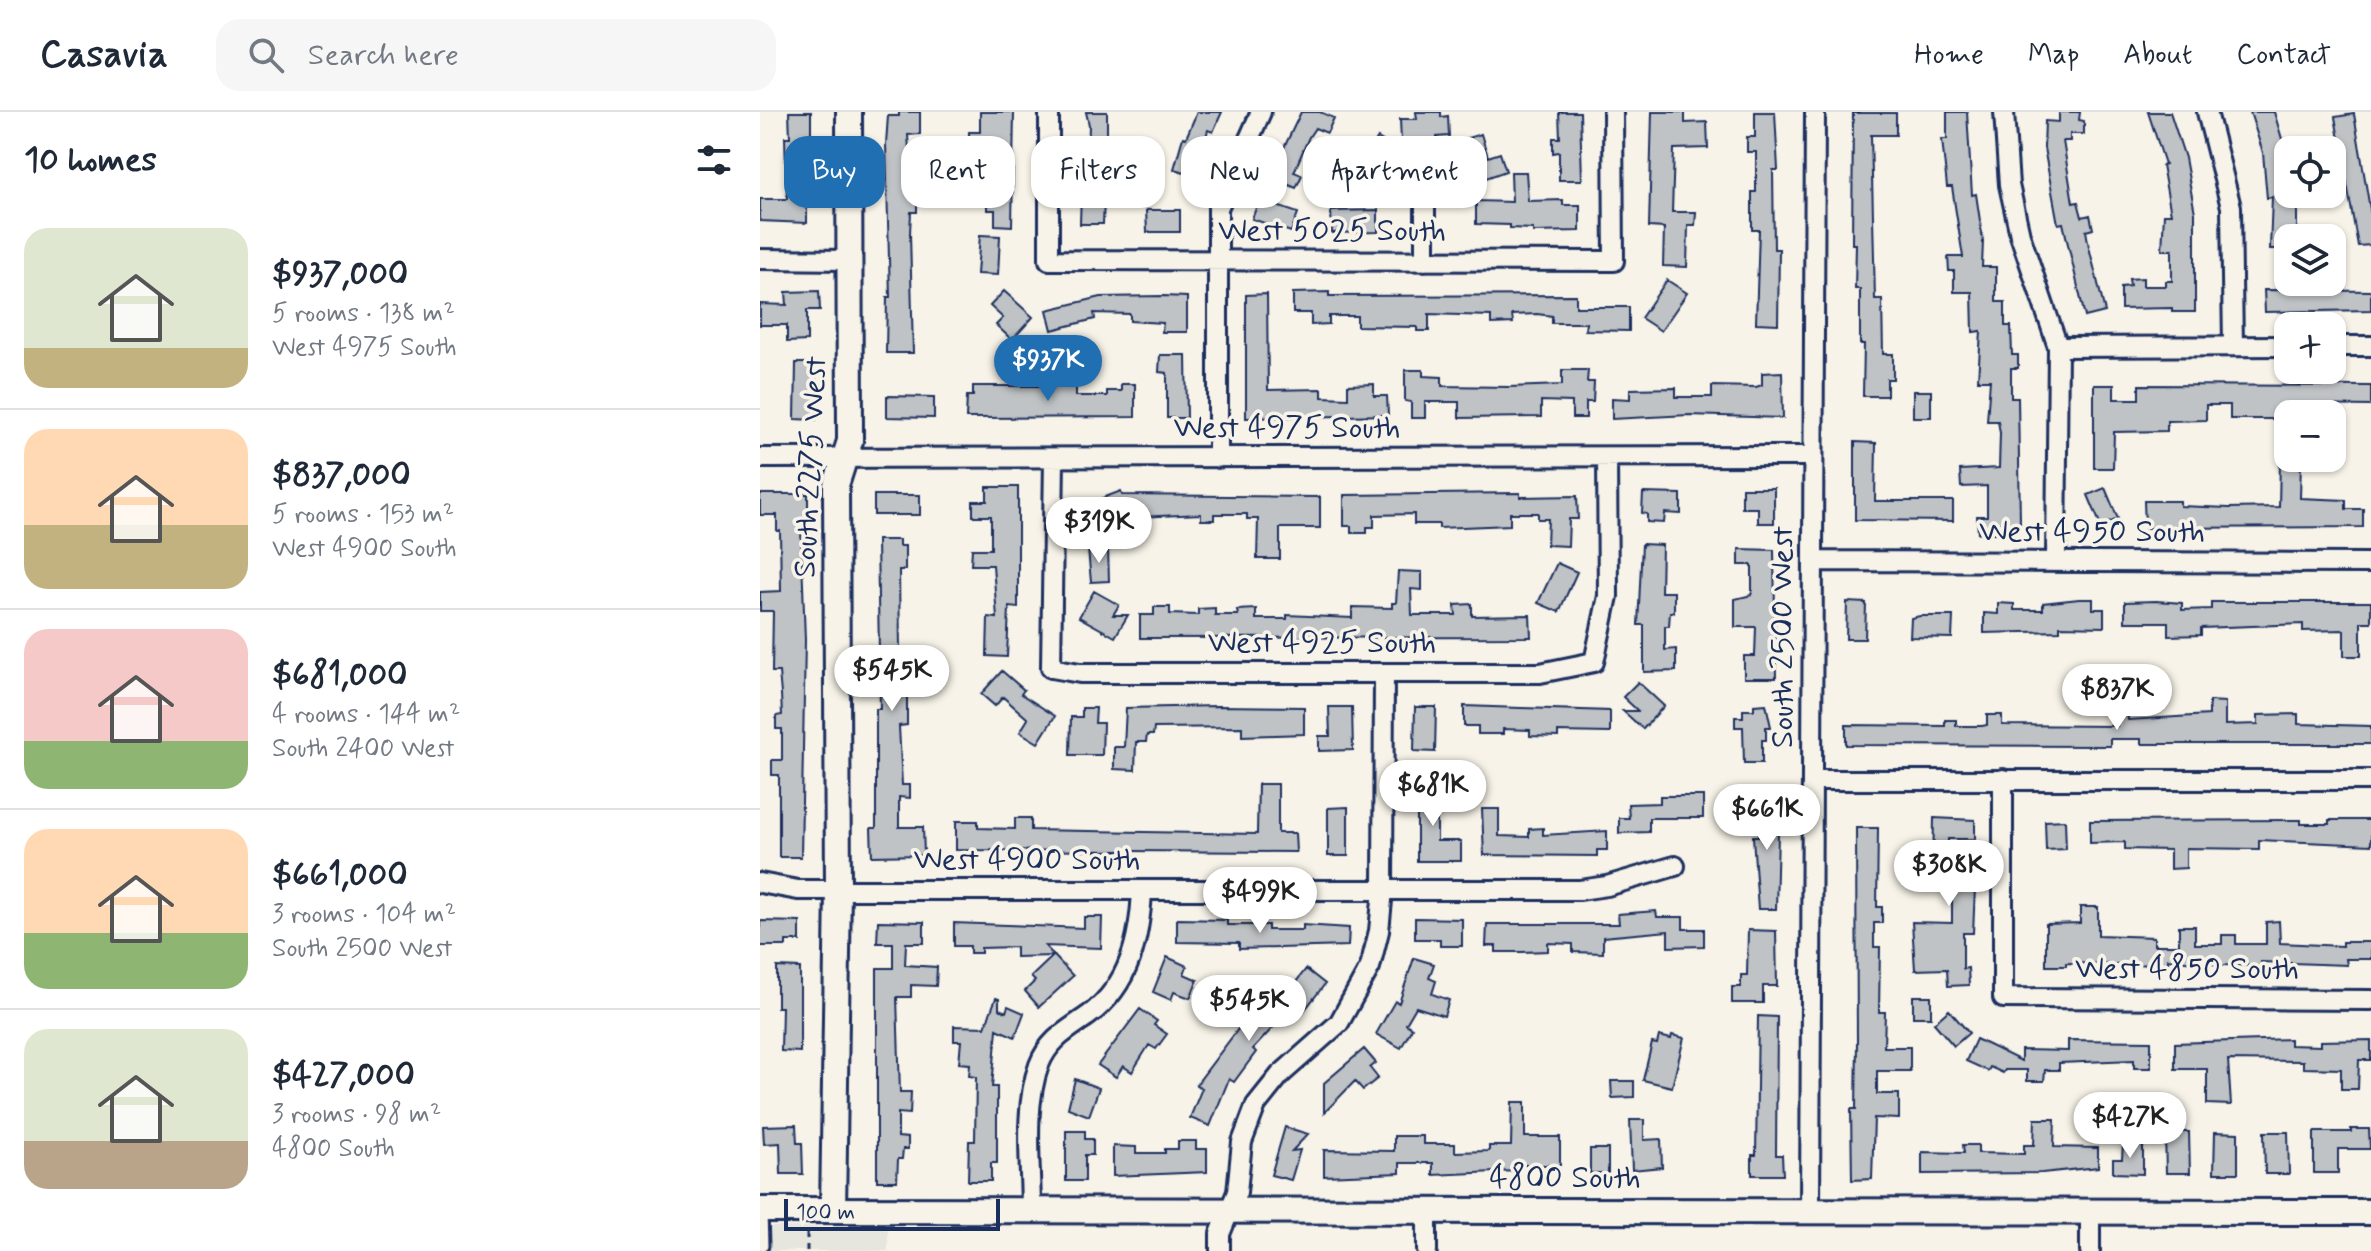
<!DOCTYPE html>
<meta charset="utf-8">
<style>
body{margin:0;font-family:Mynerve,sans-serif;background:#f6f6f7;color:#1f2937;height:100vh;display:flex;flex-direction:column;font-size:30px;white-space:nowrap}
*{box-sizing:border-box;margin:0}
p{font-size:26px;color:#747a83}
.icon{flex:none;width:44px;height:44px;fill:none;stroke:currentColor;stroke-width:2;stroke-linecap:round;stroke-linejoin:round}
.map{position:relative;flex:1;overflow:hidden}
.drawer{display:flex;flex-direction:column;background:#fff;width:760px}
.drawer>*{flex:none}
.banner{position:absolute;left:24px;top:24px;width:760px;height:72px;display:flex;gap:16px}
.fabs{position:absolute;left:1514px;top:24px;display:grid;gap:16px}
.fabs a{display:grid;place-items:center;width:72px;height:72px;border-radius:16px;background:#fff;box-shadow:0 2px 6px #0004;font-size:40px}
.scale{position:absolute;left:24px;bottom:20px;width:216px;box-sizing:border-box;padding-left:8px;border:4px solid #1b2f5e;border-top:0;font-size:22px;line-height:28px;white-space:nowrap;color:#1b2f5e;-webkit-text-stroke:6px #f7f3e8;paint-order:stroke}
.price{position:absolute;translate:-50% -68px;padding:0 18px;border-radius:28px;background:#fff;color:#222;font-size:26px;line-height:52px;filter:drop-shadow(0 2px 4px #0008)}
.price::after{content:'';position:absolute;left:50%;top:48px;width:24px;height:18px;margin-left:-12px;background:inherit;clip-path:polygon(0 0,100% 0,50% 100%)}
.price.selected{background:#1f6fb2;color:#fff}
ul{padding:0;list-style:none}
li{display:flex;align-items:center;gap:24px;height:200px;padding:0 24px}
li+li{border-top:2px solid #e0e1e3}
li span{display:grid;place-items:center;flex:none;width:224px;height:160px;border-radius:24px;color:#555}
li>.icon{margin-inline-start:auto}
span .icon{width:96px;height:96px;fill:#fffc;stroke-width:1}
li b{font-size:34px}
h2{display:flex;justify-content:space-between;align-items:center;height:96px;padding:0 24px;font-size:34px}
.chip{padding:0 28px;border-radius:24px;background:#fff;box-shadow:0 2px 6px #0004;font-size:28px;line-height:72px}
.chip.selected{background:#1f6fb2;color:#fff}
header{display:flex;align-items:center;gap:48px;box-sizing:border-box;height:112px;padding:0 40px;background:#fff;border-bottom:2px solid #e0e1e3}
header strong{font-size:38px}
nav{display:flex;gap:44px;margin-inline-start:auto;font-size:28px}
.search{width:560px;height:72px;background:#f6f6f7;display:flex;align-items:center;gap:20px;box-sizing:border-box;padding:0 28px;border-radius:24px;color:#747a83;font-size:30px}
main{display:flex;flex:1;min-height:0}
.map>svg:first-child{display:block}
.built{fill:#e6e5de}
.building{fill:#c0c3c5;stroke:#1b2f5e;stroke-width:2}
.lines{fill:none;stroke-linecap:round;stroke-linejoin:round}
.lane-casing{stroke:#1b2f5e;stroke-width:15}
.street-casing{stroke:#1b2f5e;stroke-width:24}
.secondary-casing{stroke:#1b2f5e;stroke-width:30}
.path{stroke:#1b2f5e;stroke-width:3;stroke-dasharray:6 6;stroke-linecap:butt}
.lane{stroke:#f7f3e8;stroke-width:9}
.street{stroke:#f7f3e8;stroke-width:18}
.secondary{stroke:#f7f3e8;stroke-width:24}
.labels{text-anchor:middle;dominant-baseline:central;stroke-width:7;stroke-linejoin:round;paint-order:stroke}
.street-label{font-size:32px;fill:#1b2f5e;stroke:#f7f3e8}
</style>
<header>
<strong>Casavia</strong>
<div class="search"><svg class="icon" aria-label="search" viewBox="0 0 24 24"><circle cx="10" cy="10" r="6"/><path d="M15 15l6 6"/></svg>Search here</div>
<nav><a>Home</a><a>Map</a><a>About</a><a>Contact</a></nav>
</header>
<main>
<section class="drawer">
<h2>10 homes<svg class="icon" aria-label="filters" viewBox="0 0 24 24"><path d="M4 7h16M4 17h16"/><circle cx="9" cy="7" r="2"/><circle cx="15" cy="17" r="2"/></svg></h2>
<ul>
<li><span style="background:linear-gradient(#dfe7d0 75%,#c2b280 0)"><svg class="icon" aria-label="home" viewBox="0 0 24 24"><path d="M3 11l9-7 9 7M6 9v11h12V9"/></svg></span><div><b>$937,000</b><p>5 rooms · 138 m²</p><p>West 4975 South</p></div></li>
<li><span style="background:linear-gradient(#ffd9b3 60%,#c2b280 0)"><svg class="icon" aria-label="home" viewBox="0 0 24 24"><path d="M3 11l9-7 9 7M6 9v11h12V9"/></svg></span><div><b>$837,000</b><p>5 rooms · 153 m²</p><p>West 4900 South</p></div></li>
<li><span style="background:linear-gradient(#f6c9c9 70%,#8fb573 0)"><svg class="icon" aria-label="home" viewBox="0 0 24 24"><path d="M3 11l9-7 9 7M6 9v11h12V9"/></svg></span><div><b>$681,000</b><p>4 rooms · 144 m²</p><p>South 2400 West</p></div></li>
<li><span style="background:linear-gradient(#ffd9b3 65%,#8fb573 0)"><svg class="icon" aria-label="home" viewBox="0 0 24 24"><path d="M3 11l9-7 9 7M6 9v11h12V9"/></svg></span><div><b>$661,000</b><p>3 rooms · 104 m²</p><p>South 2500 West</p></div></li>
<li><span style="background:linear-gradient(#dfe7d0 70%,#b9a48a 0)"><svg class="icon" aria-label="home" viewBox="0 0 24 24"><path d="M3 11l9-7 9 7M6 9v11h12V9"/></svg></span><div><b>$427,000</b><p>3 rooms · 98 m²</p><p>4800 South</p></div></li>
</ul>
</section>
<div class="map">
<svg width="1611" height="1139" viewBox="0 0 1611 1139">
<rect width="100%" height="100%" fill="#f7f3e8"/>
<filter id="ink" filterUnits="userSpaceOnUse"><feTurbulence type="fractalNoise" baseFrequency=".0125" numOctaves="2"/><feDisplacementMap in="SourceGraphic" scale="16" xChannelSelector="R" yChannelSelector="G"/><feConvolveMatrix kernelMatrix="1 2 1 2 8 2 1 2 1" color-interpolation-filters="sRGB"/></filter>
<g filter="url(#ink)">
<!-- built -->
<path class="built" d="M0 1115H128V1139H0Z"/>
<!-- building -->
<path class="building" d="M29 0H51V73H59L58 92H47V111L0 109V87H27L25 25H30Z
M139 0H160V22L148 23 152 81H157V100H151L150 121 153 241H126L127 185H130L126 32 128 4H139Z
M220 0H254L252 114 235 113V98H227V86L235 87 233 43H209V20H220Z
M326 0H347V22H360V40H346L343 112H320L321 79H327L329 13Z
M437 0H462L453 20 448 18 435 63 414 57 423 25 426 26Z
M541 0H560L574 6 567 21 555 16 549 25 534 60 542 63 536 76 510 65Z
M656 0H681V5L688 4 689 24 677 25V29L641 30 640 7H657Z
M799 0H820L822 68H799V40L793 41V26H800Z
M892 0H925V11L947 10 948 36 914 37 912 100H936L935 113H928L927 155 903 154 904 116 889 115Z
M995 0H1015L1018 58H1013L1014 137H1019L1018 212 996 211 999 118H992V80H996V40H987V25H995Z
M1187 0H1207L1212 83 1216 82 1223 129 1222 155H1236V190H1245V214H1251L1252 243H1258V256H1251V286H1258L1260 411 1237 412V421H1218L1217 404H1227V374L1201 375 1200 358 1239 356 1240 321 1238 309H1227L1230 268H1218L1221 219 1213 220 1212 180H1194V159H1189L1188 145H1203L1192 75H1187L1182 27H1187Z
M1299 0H1320L1319 8 1324 9V22H1310V29H1303L1313 91 1318 90 1322 105 1330 103 1333 117 1326 119 1329 135 1345 200 1325 205 1303 111 1298 112 1284 36 1285 9 1299 10Z
M1388 0H1410L1425 46 1435 101V200H1412V196L1361 197V175L1370 174 1369 167 1383 166V174H1406V169H1412V138H1402L1404 102H1411L1402 53 1405 52Z
M1490 0H1514L1522 27 1523 49H1528L1529 95 1537 94V126H1528V137H1510L1512 85 1507 86 1503 41Z
M1093 1H1136V23H1111L1115 187H1122L1123 242H1133V267H1127V284H1103L1104 232H1100V177H1095L1096 132H1092Z
M1594 2 1611 103V133L1598 134 1575 5Z
M721 22 728 45 740 41 746 59 715 70 701 28Z
M618 26 637 38 614 75 595 63 601 54 592 48 601 33 610 39Z
M751 60H766L768 89 803 88V93H820V119L773 120V117L750 116V113L716 112V89L752 90Z
M499 88 538 101 531 120 492 107Z
M386 98H420V120H387Z
M618 98V120L572 121 571 99Z
M220 123 240 124 238 163 217 162Z
M907 168 927 181 901 219 881 206Z
M1504 178 1611 179V198L1505 200Z
M59 179 60 198H47V229L27 230V213H0V192L27 193 26 180Z
M244 179 273 205 252 228 236 213 243 206 230 194Z
M569 180V184L816 183V195H869V219L825 218 826 211H792V204L777 202 752 203 753 211 731 212V204L669 202V219H657V215L597 214V204H569V212L551 213V201H533V181Z
M507 182 508 278 562 277V285L588 286V273L614 272V284H627L628 303 486 306V183Z
M403 184 427 185V220H402L403 211 370 209V202L334 201 335 207 292 218 287 198 341 185Z
M400 243H426L427 306H407V261L399 260Z
M36 251H56V308L35 307Z
M645 258H663V264L682 265V274L749 275 802 273V258H828L827 270H834L833 290H826V306H812V290L781 289V305L699 306V290H665V306H651V290L645 289Z
M1022 260 1023 306 929 303 852 307V286L870 287V277L916 276V285H952V274L996 275 1002 273V261Z
M361 272H375V305L206 306 207 284H213V274H316V284H347V279H361Z
M1334 273H1354V287H1379V273L1611 274V294L1545 293V302L1511 307H1470V293H1446V308L1407 309V319L1354 320 1353 356H1334Z
M1153 279H1171V305H1153Z
M127 284 174 285V306L127 305Z
M1095 330 1116 331 1115 389H1193V409L1095 408Z
M1520 348 1541 349 1540 386 1586 388V397H1603V415L1385 416 1384 389H1420V394L1469 396 1519 395Z
M227 375H258V496L249 495 247 545 227 544 228 505 237 506 233 453H211L212 437H231V404H213V389H227Z
M982 376H1014V411H998V396H982Z
M1345 376 1358 407 1341 414 1328 383Z
M361 379 362 383 560 385V416H520V447H497L498 407H487V402H454V408H441V402L378 405 355 414 352 407 332 414 324 393Z
M760 381V385L817 384 818 407H809L808 434 787 433 788 407H778V401H750V413L679 416V412H654V402L614 403V415H607V421H591V414H584V383Z
M883 381 921 382V402L905 401 904 411 887 410V402L882 401Z
M0 382H48V418H41L45 528 41 745H19V663H12V648H22V617H16V604L22 603 21 582 19 560H12L13 499H0V480L21 479 20 419H17V403H0Z
M114 383H160V403H114Z
M117 428H139V434H145V458H139L140 540H148V565H154V583H147V613L139 614 142 673H150V686L139 685V715H163L164 743 112 744 111 716H116V597H120Z
M882 432 902 433 901 480H914V500H910L909 514H905V538L916 537V559L884 560V513H878Z
M328 437H348L349 469 331 470Z
M979 437 1014 438 1016 566H984V544H995L996 515H975V487L992 483V453H979Z
M797 451 817 460 799 500 778 491Z
M638 459 662 460V478L651 477 652 503H696L695 493 712 492V504L770 503 771 525 380 526V503H394V495H410V502L438 503V497L455 496V503H478L477 498 496 497V507H527V503L592 506V495L632 496V491H636Z
M334 479 359 493 353 503H368L355 525 319 505Z
M1319 487H1333V497H1344V515L1300 514V519L1224 521V501L1238 502V491L1254 492V498H1283V491Z
M1396 489 1422 491V498L1451 497V490H1611V510H1601V544H1584V518L1543 519V512L1441 516V523L1408 524V510H1365V490Z
M1087 490 1106 491 1105 527H1086Z
M1160 504H1193L1192 526 1150 525 1151 506Z
M242 559 264 578 261 582 295 604 278 631 260 620 268 607 243 585 235 594 221 582Z
M878 570 904 594 883 617 863 599H878L863 585Z
M1367 587 1368 608 1449 603V589L1465 590V613L1498 612V603L1538 602V612L1611 614V632H1381V627H1350V634L1086 633V613L1185 614V608H1196V614H1222L1227 613V603H1242V613L1357 614 1356 588Z
M1006 592 1011 615H1006V628H1002V651H984L983 615H975V605H983V598H994V593Z
M457 594 544 595V622L482 624V615L394 616 393 623H387L386 630H376L375 658 354 657V635H364L366 596Z
M704 594 850 599V621L798 620V625L770 624V618L743 617V622H718V614H704Z
M569 595H592L593 638 559 639V624H570Z
M655 595H676L675 640 654 639Z
M322 596H336L335 611H343L342 643H310L311 605H322Z
M498 672H518V721H535L536 740 196 738V709H218V716L255 717V706H271V718L497 722Z
M657 674H677V681H685V696H677V729H701V749H657Z
M999 683H1019L1016 797H998L993 724H999Z
M900 684H943V706H889V720L859 721V706H869L868 692 900 691Z
M588 695V744H568V696Z
M722 697H739V724L769 725V717L783 716V723L847 719V738H837V744L724 743Z
M1174 706 1215 708V727H1188V753H1216L1213 821H1203V857L1208 856 1209 873 1188 874 1187 857 1155 858 1152 810 1192 811V774H1183V756H1173Z
M1305 708 1306 737 1286 738 1285 709Z
M1541 708V712H1569V708H1611V733L1499 728V737L1426 736V756L1410 757V738L1365 737V730L1330 731V709Z
M1096 716H1118L1117 795H1122V811H1114V835H1120L1119 900H1125L1124 935H1150V959H1117V982H1139V1007L1114 1006 1112 1067 1092 1068 1091 997H1096L1097 930Z
M1320 795H1338V823L1394 825V833H1419V814H1435V832H1462V823H1476V832H1506V810L1519 809 1520 831 1582 834V830H1611V847H1586L1587 853 1501 850V854L1461 853 1408 847V853L1306 851V854H1286V812L1320 811Z
M896 799 897 805H923V817H944V834L908 835V819L843 825V841L813 840V832L788 831V839L762 840H736V834H726L727 812H859L858 802Z
M324 805H342L341 836 285 834 313 864 279 895 265 879 275 869 271 865 293 844 256 845V835L221 836V841H210V834H194V811L324 816Z
M655 806 702 807V834H680V827H655Z
M417 807 467 808V813H508V818H543V813L589 816 588 834 479 837V831L417 830Z
M0 809 40 810V829H26V834H0Z
M118 809 164 810V831H146L145 853 177 855 176 874 151 873V885H137L140 980H151L150 1002 138 1001V1025L148 1026V1037H143L142 1047H138L137 1069H117V856H133V831H117Z
M988 818 1016 819 1017 874H1003V891H972V875H981V863H987Z
M407 845 427 854 424 862 438 868 430 886 414 880 411 888 393 880Z
M654 846 674 852 669 866 676 869 672 882 689 888 684 904 656 895 646 912 652 916 641 936 616 922 635 889 639 891Z
M17 855 40 856V940L21 939 22 895H17Z
M546 857 565 872 543 900 534 893 493 937 496 940 474 970 469 967 450 1014 430 1006 442 976 436 973 481 913 478 911 488 896 505 879 519 892Z
M1153 884H1171V905H1153Z
M236 886 239 887V897L246 900 248 894 264 901 255 925 237 917 232 975H237V1051H231V1069H208L209 1029H215L216 965 209 964 210 952 199 951 201 929H194V914L225 915Z
M380 897 397 909 394 913 407 922 396 937 389 933 372 960 363 954 356 965 338 953Z
M1189 898 1209 921 1194 934 1174 911Z
M998 904 1017 905 1016 1043H1022L1023 1063H992V1043H996Z
M912 923 924 926 912 975 883 968 892 931 897 932 899 924 911 927Z
M1216 927 1261 949V938L1308 939V928L1391 929V956H1374V948L1299 951V958H1285L1284 969H1267V958H1245L1243 961 1230 955 1228 959 1206 949Z
M1530 927V933L1560 934V929L1611 928V948H1599L1598 977H1581V957L1543 956V949L1468 948 1471 993 1447 992V957H1415V931Z
M604 937 616 951 610 956 618 966 603 978 595 969 564 1001V971Z
M315 967 339 976 329 1004 308 996Z
M851 969H874V985L852 986Z
M752 990H765V1025H800V1053H756V1059L673 1063V1051H640V1061L564 1064V1038L634 1039V1024H663V1032H695V1040L729 1039V1034H751Z
M1275 1007H1295L1294 1035 1338 1036V1055L1282 1061 1162 1062V1040L1204 1041 1203 1033H1218V1041L1264 1042V1033H1274Z
M870 1008H884V1028L901 1027 902 1055 872 1058Z
M36 1013 37 1031H42L43 1062H21L20 1031 4 1032 3 1014Z
M525 1015 548 1022 532 1039 540 1038 531 1068 511 1063Z
M1591 1017H1609L1610 1037H1578V1061H1554V1020H1591Z
M306 1019H325V1027H333V1043H325V1069H306Z
M1405 1020H1429L1430 1061H1406Z
M1455 1020 1478 1021V1061H1454Z
M1504 1020H1528L1529 1062H1505Z
M418 1029H436V1037H447V1060L353 1064V1034L376 1035V1041H405V1037H418Z
M1363 1032H1383V1062L1353 1061V1047H1362Z
M830 1037H848V1061H830Z"/>
<g class="lines">
<!-- lane casing -->
<g class="lane-casing">
<path id="lane" d="M2 1101 3 1134"/>
</g>
<!-- street casing -->
<g class="street-casing">
<path id="street" d="M289 0V148L854 149 853 0
M1244 0 1249 73 1260 123 1298 235 1296 450
M1447 0 1471 95 1473 234
M665 81V149
M0 147 88 148
M1572 234H1611
M1298 235 1528 234
M0 346 1053 344
M294 346 291 556 320 561H780L834 550 848 484 847 345
M458 346V96L501 0
M1053 449 1611 451
M1243 667V886L1611 888
M1052 668H1611
M0 771 38 778H820L847 774 915 754
M1050 1098 1055 0
M271 1099C271 1053 263 997 279 953 289 927 308 918 329 903 370 873 380 825 382 778
M1330 1099V1139
M460 1139V1122L477 1080 482 1030 496 993 520 963 579 911 610 855 619 819 623 778 624 561
M667 1139V1098"/>
</g>
<!-- secondary casing -->
<g class="secondary-casing">
<path id="secondary" d="M0 1098 1611 1100
M73 1098 78 778 76 373 90 329 89 0"/>
</g>
<!-- path -->
<path class="path" d="M47 1139V1119"/>
<!-- lane -->
<use href="#lane" class="lane"/>
<!-- street -->
<use href="#street" class="street"/>
<!-- secondary -->
<use href="#secondary" class="secondary"/>
</g>
</g>
<g class="labels">
<!-- street labels -->
<g class="street-label">
<text x="572" y="119">West 5025 South</text>
<text x="527" y="316">West 4975 South</text>
<text transform="translate(51 355) rotate(-87)">South 2275 West</text>
<text x="1332" y="420">West 4950 South</text>
<text transform="translate(1023 525) rotate(-90)">South 2500 West</text>
<text x="562" y="531">West 4925 South</text>
<text x="267" y="748">West 4900 South</text>
<text x="1427" y="857">West 4850 South</text>
<text x="805" y="1066">4800 South</text>
</g>
</g>
</svg>
<div class="fabs">
<a><svg class="icon" aria-label="locate" viewBox="0 0 24 24"><circle cx="12" cy="12" r="6"/><path d="M12 2v4M12 18v4M2 12h4M18 12h4"/></svg></a>
<a><svg class="icon" aria-label="layers" viewBox="0 0 24 24"><path d="M12 4l9 5-9 5-9-5zM3 14l9 5 9-5"/></svg></a>
<a>+</a>
<a>−</a>
</div>
<div class="scale">100 m</div>
<b class="price selected" style="left:288px;top:291px">$937K</b>
<b class="price" style="left:339px;top:453px">$319K</b>
<b class="price" style="left:132px;top:601px">$545K</b>
<b class="price" style="left:1357px;top:620px">$837K</b>
<b class="price" style="left:673px;top:716px">$681K</b>
<b class="price" style="left:1007px;top:740px">$661K</b>
<b class="price" style="left:1189px;top:796px">$308K</b>
<b class="price" style="left:500px;top:823px">$499K</b>
<b class="price" style="left:489px;top:931px">$545K</b>
<b class="price" style="left:1370px;top:1048px">$427K</b>
<div class="banner">
<a class="chip selected">Buy</a>
<a class="chip">Rent</a>
<a class="chip">Filters</a>
<a class="chip">New</a>
<a class="chip">Apartment</a>
</div>
</div>
</main>
